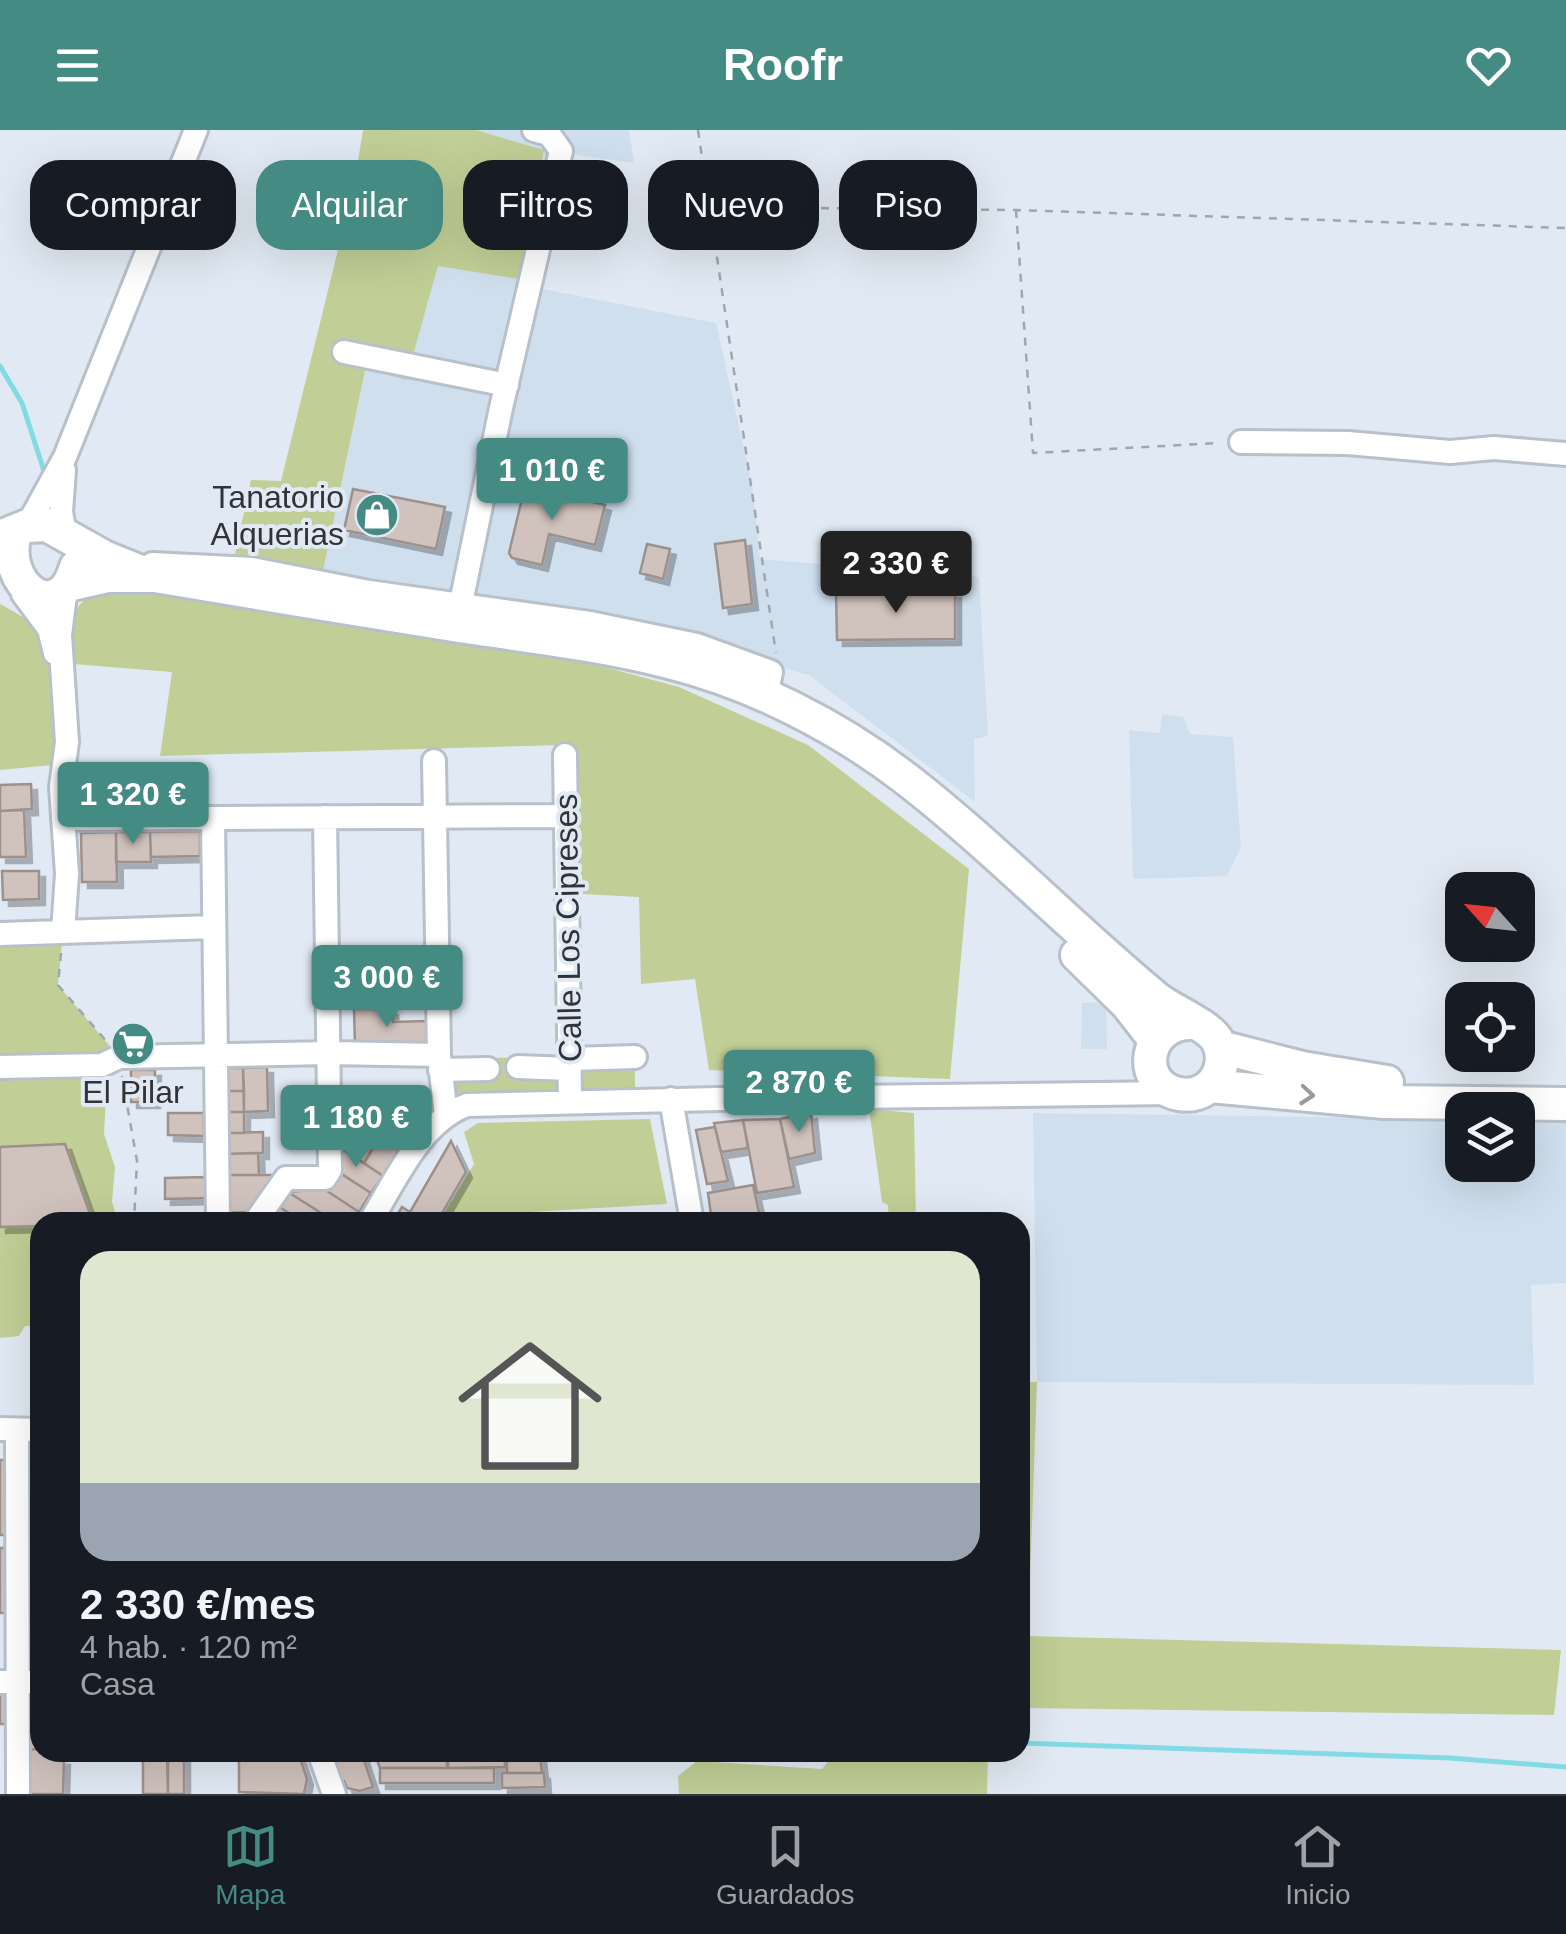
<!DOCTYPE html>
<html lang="es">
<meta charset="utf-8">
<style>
body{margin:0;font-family:Helvetica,sans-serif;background:#20242c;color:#f1f3f6;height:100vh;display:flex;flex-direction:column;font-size:38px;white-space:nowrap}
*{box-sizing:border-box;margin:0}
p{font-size:32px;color:#9ea1a6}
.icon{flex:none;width:55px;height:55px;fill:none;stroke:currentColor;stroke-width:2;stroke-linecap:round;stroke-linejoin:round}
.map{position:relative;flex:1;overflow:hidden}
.drawer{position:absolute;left:30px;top:1082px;width:1000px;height:550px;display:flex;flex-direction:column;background:#171b24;border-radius:30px;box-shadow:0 10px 40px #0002}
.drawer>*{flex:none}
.guide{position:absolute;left:30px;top:30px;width:1000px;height:90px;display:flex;gap:20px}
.needle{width:65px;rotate:297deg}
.controls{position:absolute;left:1445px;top:742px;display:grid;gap:20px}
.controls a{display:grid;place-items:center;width:90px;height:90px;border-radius:20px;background:#171b24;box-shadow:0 10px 40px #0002;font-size:50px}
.price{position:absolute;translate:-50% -85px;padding:0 22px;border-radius:10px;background:#448b83;color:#fff;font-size:32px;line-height:65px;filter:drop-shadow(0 2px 5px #0008)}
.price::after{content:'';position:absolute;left:50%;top:60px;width:30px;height:22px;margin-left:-15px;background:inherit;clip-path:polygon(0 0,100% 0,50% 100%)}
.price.current{background:#222;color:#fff}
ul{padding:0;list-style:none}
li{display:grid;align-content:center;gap:20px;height:530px;padding:0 50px}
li+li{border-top:2px solid #363941}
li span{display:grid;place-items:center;height:310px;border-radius:30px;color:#555}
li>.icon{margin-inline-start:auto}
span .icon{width:180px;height:180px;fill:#fffc;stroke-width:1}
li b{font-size:42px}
.chip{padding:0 35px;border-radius:30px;background:#171b24;box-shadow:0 10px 40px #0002;font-size:35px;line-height:90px}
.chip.current{background:#448b83;color:#fff}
header{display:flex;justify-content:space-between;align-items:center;height:130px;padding:0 50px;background:#448b83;color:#fff;font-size:45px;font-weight:600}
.tab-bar{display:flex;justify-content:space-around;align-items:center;height:140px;border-top:2px solid #363941;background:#171b24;font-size:28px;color:#9ea1a6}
.tab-bar a{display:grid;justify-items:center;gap:5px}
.tab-bar .current{color:#448b83}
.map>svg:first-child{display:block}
.built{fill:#d0dfee}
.green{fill:#c1cf96}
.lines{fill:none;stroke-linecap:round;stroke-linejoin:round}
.stream{stroke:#82dbe4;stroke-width:5}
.building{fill:#d0c2bd;stroke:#9d918c;stroke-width:2.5;filter:url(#shadow)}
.minor-casing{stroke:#b8c0ca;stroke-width:28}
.highway-casing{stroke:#b8c0ca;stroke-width:38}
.path{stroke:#9fa6ad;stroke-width:2.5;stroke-dasharray:8 8;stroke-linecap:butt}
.minor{stroke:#fff;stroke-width:22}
.highway{stroke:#fff;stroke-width:32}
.oneway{stroke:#98999b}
.labels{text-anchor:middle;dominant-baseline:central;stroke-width:8;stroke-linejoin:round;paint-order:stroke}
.poi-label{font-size:32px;fill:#303337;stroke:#e1eaf4;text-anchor:end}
.street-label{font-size:32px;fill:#303337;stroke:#e1eaf4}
</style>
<header><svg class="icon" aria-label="menu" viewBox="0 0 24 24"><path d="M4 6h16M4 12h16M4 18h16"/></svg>Roofr<svg class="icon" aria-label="heart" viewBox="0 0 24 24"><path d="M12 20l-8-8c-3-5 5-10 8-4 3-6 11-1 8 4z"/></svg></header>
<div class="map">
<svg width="1566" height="1664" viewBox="0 0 1566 1664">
<defs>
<filter id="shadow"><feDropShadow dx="6" dy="6" stdDeviation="0" flood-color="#0004"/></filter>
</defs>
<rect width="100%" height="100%" fill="#e1eaf4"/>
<!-- built -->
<path class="built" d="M476 0H629L634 33 570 24 543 159 716 193 752 354 760 429 979 447 988 606 974 609 975 672 809 545 697 515 323 441 366 236 406 249 438 136 518 149 544 20Z
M1162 584 1183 587 1190 604 1233 607 1241 717 1227 746 1133 749 1129 600 1160 603Z
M1106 872 1107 919H1081L1082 873Z
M1033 983 1462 989V1035H1518V989L1566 990V1153L1531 1155 1534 1255 1037 1252Z"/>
<!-- green -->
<path class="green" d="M363 0H476L544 20 518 149 438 136 406 250 366 236 323 441 234 429 251 350 281 351 354 55Z
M125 458 571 528 679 557 808 615 969 739 950 949 709 940 695 849 641 854 639 767 583 764 562 615 160 626 172 542 73 534 71 484 95 459Z
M0 474C11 480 25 487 34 496 61 527 56 596 53 635L0 640Z
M63 802 58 855 119 927 0 937V804Z
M635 927V959L453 963 452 928Z
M71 943 100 948 106 967 104 1004 115 1037 112 1072 118 1092H40V1195L25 1196 19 1206 0 1208V947Z
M869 979 914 983 916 1092H889L888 1075 882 1072Z
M650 989 667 1074 442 1087 474 1034 464 1002 478 993Z
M1020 1252H1037L1028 1506 1561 1520 1554 1585 1020 1578Z
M835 1623 966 1632 972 1624 988 1625 987 1664H679L678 1646 697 1631 822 1639Z"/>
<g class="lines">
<!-- stream -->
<path class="stream" d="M0 236 22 273 45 344
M1020 1613 1450 1628 1566 1637"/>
</g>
<!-- building -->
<path class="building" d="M525 356 605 375 595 415 549 404 542 435 512 428 509 423Z
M353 359 445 377 436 419 344 400Z
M745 410 752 474 723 478 715 414Z
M647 414 670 419 663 449 640 443Z
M955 462V509L837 510 836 463Z
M31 654 32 679 0 681V655Z
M24 680 26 727H0V681Z
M200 701V726L151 727 150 702Z
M116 702 117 752H82L81 703Z
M116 702H150L151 732H116Z
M2 741H39V769L3 770Z
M354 879H392L393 892 426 891 427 916 355 917Z
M267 937 268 981 244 982 243 938Z
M221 938H243L244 961H221Z
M131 940H155L154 972H131Z
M421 960 430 965 429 971 405 1014 379 997 382 991 375 987 372 992 365 987 368 982 362 978 358 983 334 968 336 963Z
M221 961H244V982H221Z
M221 982H244V1003H222Z
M168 983H204V1006L168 1005Z
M811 983 815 1023 789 1029 780 989Z
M780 989 794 1057 757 1063 743 990Z
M743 990 748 1018 721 1022 714 993Z
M372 992 384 1000 364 1033 334 1014 342 1000 361 1012Z
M715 997 728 1051 707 1054 696 1000Z
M384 1000 403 1014 383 1046 364 1033Z
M263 1002V1023L222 1024V1003Z
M451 1011 466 1042 437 1092H414L410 1082Z
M65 1014 93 1092H40V1096L0 1097V1017Z
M334 1014 383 1046 371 1063 335 1040Z
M258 1023 259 1045H222V1024Z
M336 1040 371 1063 359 1082 324 1059Z
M222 1045H276L248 1082 222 1083Z
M207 1047 208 1068 165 1069V1048Z
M753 1055 761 1092H712L708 1063Z
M324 1059 359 1082 351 1092H335L288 1062Z
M288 1062 321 1083 316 1092H303L276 1075Z
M276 1075 294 1086 288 1092H267Z
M402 1077 410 1082 414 1092H393Z
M0 1330H9V1405H0Z
M26 1377H40V1430H26Z
M0 1418H11L10 1483H0Z
M28 1444 40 1445V1495H28Z
M28 1495H40V1547H27Z
M0 1564H8V1594H0Z
M25 1588H40V1619L25 1620Z
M40 1619V1622H54L53 1628 64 1629 63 1664H24L25 1620Z
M167 1622H184V1664H168Z
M239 1622H298L307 1649 304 1664 239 1662Z
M327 1622H366L363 1627 373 1657 360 1661 347 1658 344 1651 340 1652Z
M374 1622H447V1638H380Z
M448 1622H505V1637L448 1638Z
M540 1625 542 1643H507V1626Z
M143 1629H168V1664H143Z
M380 1638H494V1653H380Z
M502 1643H544L545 1657 502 1658Z"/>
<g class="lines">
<!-- minor casing -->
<g class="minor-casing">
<path id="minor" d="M344 222 507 255
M1241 312 1348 313 1450 322 1494 318 1566 324
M64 340 61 382 65 404
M27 396 65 327 196 0
M152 434 252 439 369 462 590 493 697 515 771 542 766 567
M23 464 49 499 55 523
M461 473 501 278 561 21 549 4 534 0
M565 625 570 971
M434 631 439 925 446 986
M213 688 218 1092
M63 689 565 686
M63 802 67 744 61 657 67 612 60 505 66 457
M0 804 213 797
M571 929 635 927
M0 937 102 935 119 927 329 923 439 925
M518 937 570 939
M440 940 488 939
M671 969 692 1092
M255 1092 286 1048H325L330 1040 325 687
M370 1092C395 1052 420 992 467 975L761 968 1174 963
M0 1299 40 1300
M17 1300 18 1664
M0 1552H40
M319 1622 334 1664"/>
</g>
<!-- highway casing -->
<g class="highway-casing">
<path id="highway" d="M15 404C0 453 57 500 76 437
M0 407 27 396 47 395 104 427 141 442
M68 455 108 446H155C254 463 354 479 453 495 525 506 599 514 669 532 753 553 837 596 905 648 993 716 1070 797 1156 868 1172 881 1207 894 1217 910 1226 926 1222 947 1207 958 1199 964 1189 966 1179 964 1134 955 1144 891 1193 893
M1077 825 1127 874 1155 910
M1220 917 1302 938 1387 952
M1210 956 1384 972 1566 974"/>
</g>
<!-- path -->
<path class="path" d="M698 0 776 523
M709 77 1016 80 1566 98
M1016 80 1033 323 1219 313
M61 823 58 855 107 912
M122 946 137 1031 134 1092"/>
<!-- minor -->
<use href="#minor" class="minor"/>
<!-- highway -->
<use href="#highway" class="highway"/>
</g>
<!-- one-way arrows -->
<defs><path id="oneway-chevron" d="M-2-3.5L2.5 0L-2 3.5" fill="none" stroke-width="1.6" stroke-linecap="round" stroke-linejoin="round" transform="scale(2.5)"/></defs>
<use class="oneway" href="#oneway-chevron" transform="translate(1307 965) rotate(5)"/>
<!-- icons -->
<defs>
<g id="shop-disc" transform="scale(2.25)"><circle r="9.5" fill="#448b83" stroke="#e1eaf4"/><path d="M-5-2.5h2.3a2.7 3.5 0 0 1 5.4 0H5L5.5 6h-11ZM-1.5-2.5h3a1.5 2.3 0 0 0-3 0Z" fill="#fff"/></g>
<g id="supermarket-disc" transform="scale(2.25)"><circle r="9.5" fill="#448b83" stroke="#e1eaf4"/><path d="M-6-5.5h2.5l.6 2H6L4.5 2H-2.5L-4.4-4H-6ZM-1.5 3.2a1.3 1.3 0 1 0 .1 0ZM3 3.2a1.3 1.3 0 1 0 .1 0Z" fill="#fff"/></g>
</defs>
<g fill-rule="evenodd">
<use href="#shop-disc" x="377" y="385"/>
<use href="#supermarket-disc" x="133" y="914"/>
</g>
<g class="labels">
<!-- poi labels -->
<g class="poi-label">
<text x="344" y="367">Tanatorio<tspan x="344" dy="37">Alquerias</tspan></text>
<text x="133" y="962" text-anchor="middle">El Pilar</text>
</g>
<!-- street labels -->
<g class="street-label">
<text transform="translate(568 798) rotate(-91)">Calle Los Cipreses</text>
</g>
</g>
</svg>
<div class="controls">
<a><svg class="needle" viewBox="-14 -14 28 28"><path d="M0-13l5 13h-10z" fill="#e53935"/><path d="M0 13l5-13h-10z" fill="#9ea1a6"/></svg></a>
<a><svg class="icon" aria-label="locate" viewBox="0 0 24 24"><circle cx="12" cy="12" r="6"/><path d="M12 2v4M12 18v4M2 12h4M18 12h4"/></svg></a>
<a><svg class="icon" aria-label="layers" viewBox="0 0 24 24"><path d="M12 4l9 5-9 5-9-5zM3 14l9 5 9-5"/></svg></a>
</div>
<b class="price" style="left:552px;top:393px">1 010 €</b>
<b class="price current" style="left:896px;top:486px">2 330 €</b>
<b class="price" style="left:133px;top:717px">1 320 €</b>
<b class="price" style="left:387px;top:900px">3 000 €</b>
<b class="price" style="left:799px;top:1005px">2 870 €</b>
<b class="price" style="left:356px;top:1040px">1 180 €</b>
<div class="guide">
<a class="chip">Comprar</a>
<a class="chip current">Alquilar</a>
<a class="chip">Filtros</a>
<a class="chip">Nuevo</a>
<a class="chip">Piso</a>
</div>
<section class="drawer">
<ul>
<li><span style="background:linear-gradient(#dfe7d0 75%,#9aa5b1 0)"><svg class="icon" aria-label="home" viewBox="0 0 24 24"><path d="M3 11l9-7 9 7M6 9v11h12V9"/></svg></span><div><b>2 330 €/mes</b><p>4 hab. · 120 m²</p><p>Casa</p></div></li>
</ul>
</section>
</div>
<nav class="tab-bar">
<a class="current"><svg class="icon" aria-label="map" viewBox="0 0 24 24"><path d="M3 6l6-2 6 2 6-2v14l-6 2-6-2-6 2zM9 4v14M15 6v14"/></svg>Mapa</a>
<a><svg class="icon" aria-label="saved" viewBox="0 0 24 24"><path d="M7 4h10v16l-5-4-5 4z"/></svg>Guardados</a>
<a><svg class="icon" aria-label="home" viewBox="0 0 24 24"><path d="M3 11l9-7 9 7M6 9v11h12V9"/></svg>Inicio</a>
</nav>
